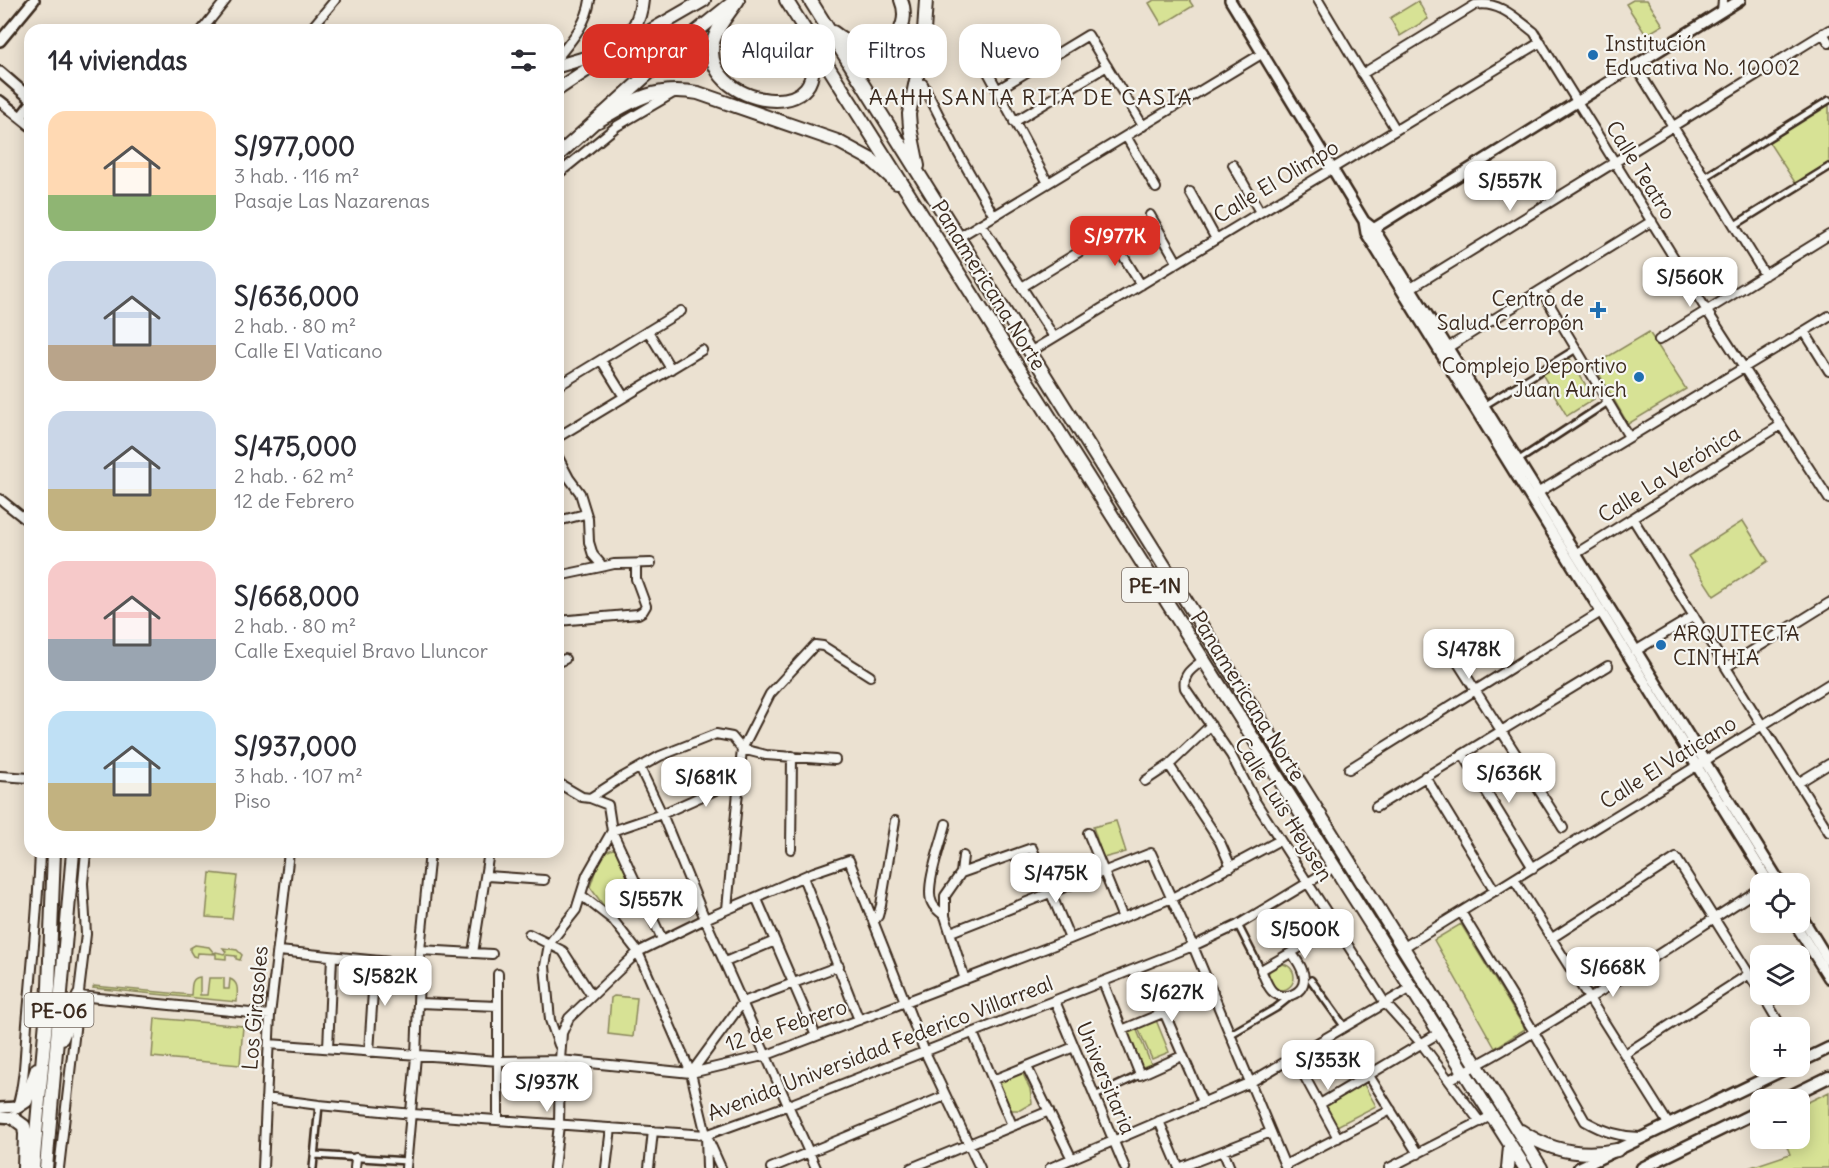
<!DOCTYPE html>
<html lang="es">
<meta charset="utf-8">
<style>
body{margin:0;font-family:Delius,sans-serif;background:#f7f7f7;color:#2b2b33;height:100vh;display:flex;flex-direction:column;font-size:22px;white-space:nowrap}
*{box-sizing:border-box;margin:0}
p{font-size:20px;color:#7c7c81}
.icon{flex:none;width:33px;height:33px;fill:none;stroke:currentColor;stroke-width:2;stroke-linecap:round;stroke-linejoin:round}
.map{position:relative;flex:1;overflow:hidden}
.panel{position:absolute;left:24px;top:24px;width:540px;height:834px;display:flex;flex-direction:column;background:#fff;border-radius:18px;box-shadow:0 3px 15px #0003}
.panel>*{flex:none}
.hud{position:absolute;left:582px;top:24px;width:570px;height:54px;display:flex;gap:12px}
.fabs{position:absolute;left:1750px;top:873px;display:grid;gap:12px}
.fabs a{display:grid;place-items:center;width:60px;height:60px;border-radius:12px;background:#fff;box-shadow:0 3px 15px #0003;font-size:30px}
.price{position:absolute;translate:-50% -51px;padding:0 14px;border-radius:12px;background:#fff;color:#222;font-size:20px;line-height:39px;filter:drop-shadow(0 2px 3px #0008)}
.price::after{content:'';position:absolute;left:50%;top:36px;width:18px;height:14px;margin-left:-9px;background:inherit;clip-path:polygon(0 0,100% 0,50% 100%)}
.price.active{background:#d93025;color:#fff}
ul{padding:0;list-style:none}
li{display:flex;align-items:center;gap:18px;height:150px;padding:0 24px}
li span{display:grid;place-items:center;flex:none;width:168px;height:120px;border-radius:18px;color:#555}
li>.icon{margin-inline-start:auto}
span .icon{width:72px;height:72px;fill:#fffc;stroke-width:1}
li b{font-size:26px}
h2{display:flex;justify-content:space-between;align-items:center;height:72px;padding:0 24px;font-size:26px}
.tag{padding:0 21px;border-radius:18px;background:#fff;box-shadow:0 3px 15px #0003;font-size:21px;line-height:54px}
.tag.active{background:#d93025;color:#fff}
.map>svg:first-child{display:block}
.green{fill:#d7e295;stroke:#89865a;stroke-width:1.5}
.lines{fill:none;stroke-linecap:round;stroke-linejoin:round}
.pedestrian-casing{stroke:#3b2a1e;stroke-width:10}
.minor-casing{stroke:#3b2a1e;stroke-width:12}
.tertiary-casing{stroke:#3b2a1e;stroke-width:14}
.secondary-casing{stroke:#3b2a1e;stroke-width:15}
.primary-casing{stroke:#3b2a1e;stroke-width:16}
.trunk-casing{stroke:#3b2a1e;stroke-width:16}
.pedestrian{stroke:#f6f6f2;stroke-width:5}
.minor{stroke:#f6f6f2;stroke-width:8}
.tertiary{stroke:#f6f6f2;stroke-width:9}
.secondary{stroke:#f6f6f2;stroke-width:10}
.primary{stroke:#f6f6f2;stroke-width:12}
.trunk{stroke:#f6f6f2;stroke-width:12}
.poi-dot{fill:#1f6fb2;stroke:#f6f6f2;stroke-width:2}
.labels{text-anchor:middle;dominant-baseline:central;stroke-width:4.5;stroke-linejoin:round;paint-order:stroke}
.shield{fill:#f6f6f2;stroke:#73675e;stroke-width:1.5}
.shield-label{font-size:20px;font-weight:bold;fill:#3b2a1e}
.poi-label{font-size:21px;fill:#3b2a1e;stroke:#f6f6f2;text-anchor:start}
.street-label{font-size:21px;fill:#3b2a1e;stroke:#f6f6f2}
.neighbourhood-label{font-size:22px;letter-spacing:1.5px;fill:#3b2a1e;stroke:#f6f6f2}
</style>
<div class="map">
<svg width="1829" height="1168" viewBox="0 0 1829 1168">
<rect width="100%" height="100%" fill="#ebe1d1"/>
<filter id="ink" filterUnits="userSpaceOnUse"><feTurbulence type="fractalNoise" baseFrequency=".0167" numOctaves="2"/><feDisplacementMap in="SourceGraphic" scale="12" xChannelSelector="R" yChannelSelector="G"/><feConvolveMatrix kernelMatrix="1 2 1 2 8 2 1 2 1" color-interpolation-filters="sRGB"/></filter>
<g filter="url(#ink)">
<!-- green -->
<path class="green" d="M1154 0H1189L1193 6 1162 25 1149 3Z
M1633 0H1647L1663 25 1646 35 1626 4Z
M1418 1 1428 19 1400 36 1390 18Z
M1827 103 1829 106V162L1796 184 1768 141Z
M1649 332 1686 389 1628 424 1594 365Z
M1569 357 1594 399 1567 416 1542 374Z
M1743 521 1768 561 1714 596 1688 556Z
M1116 821 1126 852 1103 858 1093 827Z
M615 848 636 896 606 909 590 887 601 854Z
M210 873 237 876 232 919 206 917Z
M1461 924 1525 1029 1495 1048 1434 940Z
M195 945 209 947 214 953 216 952 224 954 226 952 223 948 237 950 242 955 240 960 236 959V956L226 955V959L216 958V954L198 953 197 957 193 956 190 951V948Z
M1268 977a13 13 0 1 1 26 0a13 13 0 1 1-26 0Z
M200 977V995H207L209 978H224V989H229L230 979C240 983 237 993 237 1002L93 988 94 986 191 995C192 987 190 978 200 977Z
M614 996 637 998 633 1037 608 1034 611 998Z
M155 1018 243 1026 240 1065 152 1057Z
M1156 1020 1169 1052 1152 1059 1138 1028Z
M1136 1028 1151 1064 1140 1068 1125 1033Z
M1022 1072 1030 1089 1032 1103 1020 1110H1011L999 1081Z
M1363 1083 1376 1106 1337 1126 1325 1106Z
M1829 1092V1168H1748L1790 1154 1784 1139 1800 1138V1106Z"/>
<g class="lines">
<!-- pedestrian casing -->
<g class="pedestrian-casing">
<path id="pedestrian" d="M1705 177 1829 100
M1735 225 1829 167
M1485 405 1576 349
M1519 460 1608 402
M1238 925 1261 970
M1311 980 1344 1026
M1231 1034 1276 1008 1291 996
M1095 1096 1140 1075
M315 1155 407 1161
M313 1168 319 1105"/>
</g>
<!-- minor casing -->
<g class="minor-casing">
<path id="minor" d="M1318 0 1396 130
M1722 11 1723 0
M202 30 226 0
M310 30 335 0
M1823 33 1829 43
M558 57C572 40 587 23 590 0
M984 65 1048 183
M1635 65 1765 275
M1362 74 1475 5C1498 0 1517 19 1534 32L1707 311 1829 499
M923 84 957 151 994 216
M997 90 1088 35 1143 126
M1014 122 1107 66
M1126 136 1156 188
M1233 165 1260 212
M558 174 617 126 675 92
M1190 192 1216 239
M1150 215 1177 262
M981 224 1054 337
M1111 236 1141 285
M959 237 1263 53
M1022 287 1079 252
M1411 288 1829 30
M1541 290 1629 437
M648 331 671 369
M1804 331 1829 371
M1659 340 1829 235
M1444 350 1652 221
M1030 352 1541 42
M601 360 624 397
M558 386 681 311
M558 437 702 350
M558 457 569 478 580 493 588 519 589 542 593 555 600 563 601 567 614 564 651 563
M1534 495 1829 316
M0 499 30 523
M1633 519 1829 832
M558 521 585 514
M1577 553 1781 425
M558 576 601 567
M558 621 638 614 643 611 646 606 636 579V565
M1637 650 1694 616
M1451 652 1563 828
M1202 661C1193 668 1182 674 1185 688L1231 755 1255 801 1385 1003 1421 1043 1480 1122
M558 662 565 659
M1726 667 1829 603
M1463 754 1533 868
M1169 765 1220 842 1231 867
M640 768 662 814 705 919 816 1168
M1349 769 1601 612
M0 776 30 778
M1425 776 1495 891
M1145 781 1169 765 1211 725
M558 783 582 797 590 798 621 778 660 756 716 734 732 737 742 749 766 755 835 760
M1798 783 1829 764
M590 798 608 805 612 831 662 939
M1376 807 1608 666
M1088 833 1123 918
M791 849 792 756
M963 856 961 873 945 896V916L965 980
M961 873 1032 848 1070 939
M487 876 544 880
M803 877 859 1020
M1514 879 1669 1125
M581 895 613 920 638 952 691 1073 706 1135 707 1168
M756 897 816 1036
M727 909 742 749 770 694 815 645 823 646 870 676
M1461 912 1534 1032 1585 1121C1602 1131 1620 1137 1640 1137
M945 916C941 913 934 908 932 903 924 888 942 841 946 824
M874 921 878 916 881 905 895 821
M951 932 1151 853 1193 946 1286 1168
M529 934 563 951 592 996
M1552 938 1676 858 1761 993
M1404 947 1829 684
M420 950 492 954
M279 951 420 965
M473 953 489 852
M1292 953C1297 961 1304 969 1304 979 1304 994 1283 1002 1272 991 1267 986 1264 976 1261 970L1337 926
M725 962 775 941
M498 974V1120
M1103 982 1140 1075 1182 1056
M1762 994 1782 1028
M79 996 270 1015
M78 1000 86 934 83 883 86 852
M1055 1001 1125 1168
M419 1003 498 1006
M1164 1012 1203 1102
M1122 1030 1213 992
M973 1033 1012 1125
M269 1044 499 1061 560 1060 691 1073 767 1055 1070 939 1172 898 1280 840
M559 1045 550 1020 545 966 549 944 576 910 587 875 612 831 662 814 740 779
M328 1048 332 957
M369 1052 375 961
M1625 1054 1749 974
M1294 1057 1338 1138
M1027 1067 1072 1159
M691 1073 743 1002 839 966
M1368 1074 1418 1154
M993 1080 1074 1047
M1449 1080C1557 1023 1658 954 1761 888
M266 1098 319 1105 413 1114 706 1135 789 1105 1193 946 1238 925 1334 867
M1320 1104 1439 1033
M17 1107C25 1081 25 1051 27 1024 32 966 38 909 40 852
M1159 1121 1179 1168
M708 1139 721 1168
M1223 1151 1230 1168
M1285 1165 1391 1110
M59 1168 77 1012
M263 1168 270 1015 289 852
M355 1168 356 1158
M406 1168 416 1056 420 950 430 852
M554 1168 559 1125 560 1060 562 1033 569 1018 638 952 705 919 814 872 849 860 925 1052 980 1168
M606 1168 611 1128
M649 1168 653 1131
M771 1168 945 1096
M911 1168 1049 1111
M1050 1168 1251 1082 1411 988
M1179 1168 1271 1132
M1389 1168 1491 1116"/>
</g>
<!-- tertiary casing -->
<g class="tertiary-casing">
<path id="tertiary" d="M1230 0 1364 221 1366 233 1770 884
M0 41 34 0
M0 72 30 98
M0 101 30 125
M21 117 30 105
M1364 221 1374 229 1781 884
M1370 231 1740 0
M1800 914 1829 961
M1794 922 1829 978
M0 1108 17 1107
M0 1117 13 1118"/>
</g>
<!-- secondary casing -->
<g class="secondary-casing">
<path id="secondary" d="M1800 1062 1829 1048
M1782 1100 1829 1077
M1579 1168 1791 1066
M1642 1168 1761 1110"/>
</g>
<!-- primary casing -->
<g class="primary-casing">
<path id="primary" d="M558 66 592 56H607
M558 89 614 52 704 0
M558 155 681 44 736 0
M62 1038 79 996
M17 1107 26 1101 37 1069
M13 1118 24 1126 25 1134 24 1168
M33 1168 49 987 54 852
M46 1168 73 852"/>
</g>
<!-- trunk casing -->
<g class="trunk-casing">
<path id="trunk" d="M738 0C730 12 718 25 714 39 693 106 849 134 804 38
M786 0 1525 1168
M810 0 1541 1168
M833 32C845 41 857 49 872 49 897 48 910 21 901 0
M614 52C630 36 640 23 642 0
M598 121C633 100 656 85 698 93L837 141 872 160 897 183
M918 166 910 127 909 114 923 47 926 0
M1521 1131C1551 1152 1582 1157 1617 1150
M1508 1168 1510 1146"/>
</g>
<!-- pedestrian -->
<use href="#pedestrian" class="pedestrian"/>
<!-- minor -->
<use href="#minor" class="minor"/>
<!-- tertiary -->
<use href="#tertiary" class="tertiary"/>
<!-- secondary -->
<use href="#secondary" class="secondary"/>
<!-- primary -->
<use href="#primary" class="primary"/>
<!-- trunk -->
<use href="#trunk" class="trunk"/>
</g>
</g>
<!-- markers -->
<g class="poi-dot">
<circle cx="1593" cy="55" r="6"/>
<path d="M1595 301h6v6h6v6h-6v6h-6v-6h-6v-6h6z"/>
<circle cx="1639" cy="377" r="6"/>
<circle cx="1661" cy="645" r="6"/>
</g>
<g class="labels">
<!-- shield labels -->
<g class="shield">
<rect x="1122" y="568" width="66" height="34" rx="4.5"/>
<rect x="24.5" y="993" width="69" height="34" rx="4.5"/>
</g>
<g class="shield-label">
<text x="1155" y="585">PE-1N</text>
<text x="59" y="1010">PE-06</text>
</g>
<!-- poi labels -->
<g class="poi-label">
<text x="1605" y="43">Institución<tspan x="1605" dy="24">Educativa No. 10002</tspan></text>
<text x="1584" y="298" text-anchor="end">Centro de<tspan x="1584" dy="24">Salud Cerropón</tspan></text>
<text x="1627" y="365" text-anchor="end">Complejo Deportivo<tspan x="1627" dy="24">Juan Aurich</tspan></text>
<text x="1673" y="633">ARQUITECTA<tspan x="1673" dy="24">CINTHIA</tspan></text>
</g>
<!-- street labels -->
<g class="street-label">
<text transform="translate(1641 170) rotate(58)">Calle Teatro</text>
<text transform="translate(1276 181) rotate(-31)">Calle El Olimpo</text>
<text transform="translate(989 285) rotate(58)">Panamericana Norte</text>
<text transform="translate(1669 474) rotate(-32)">Calle La Verónica</text>
<text transform="translate(1248 696) rotate(58)">Panamericana Norte</text>
<text transform="translate(1668 762) rotate(-32)">Calle El Vaticano</text>
<text transform="translate(1284 809) rotate(58)">Calle Luis Heysen</text>
<text transform="translate(255 1008) rotate(-85)">Los Girasoles</text>
<text transform="translate(786 1025) rotate(-18)">12 de Febrero</text>
<text transform="translate(880 1048) rotate(-21)">Avenida Universidad Federico Villarreal</text>
<text transform="translate(1106 1078) rotate(67)">Universitaria</text>
</g>
<!-- neighbourhood labels -->
<g class="neighbourhood-label">
<text x="1031" y="97">AAHH SANTA RITA DE CASIA</text>
</g>
</g>
</svg>
<div class="fabs">
<a><svg class="icon" aria-label="locate" viewBox="0 0 24 24"><circle cx="12" cy="12" r="6"/><path d="M12 2v4M12 18v4M2 12h4M18 12h4"/></svg></a>
<a><svg class="icon" aria-label="layers" viewBox="0 0 24 24"><path d="M12 4l9 5-9 5-9-5zM3 14l9 5 9-5"/></svg></a>
<a>+</a>
<a>−</a>
</div>
<b class="price" style="left:1510px;top:212px">S/557K</b>
<b class="price active" style="left:1115px;top:267px">S/977K</b>
<b class="price" style="left:1690px;top:308px">S/560K</b>
<b class="price" style="left:1469px;top:680px">S/478K</b>
<b class="price" style="left:1509px;top:804px">S/636K</b>
<b class="price" style="left:706px;top:808px">S/681K</b>
<b class="price" style="left:1056px;top:904px">S/475K</b>
<b class="price" style="left:651px;top:930px">S/557K</b>
<b class="price" style="left:1305px;top:960px">S/500K</b>
<b class="price" style="left:1613px;top:998px">S/668K</b>
<b class="price" style="left:385px;top:1007px">S/582K</b>
<b class="price" style="left:1172px;top:1023px">S/627K</b>
<b class="price" style="left:1328px;top:1091px">S/353K</b>
<b class="price" style="left:547px;top:1113px">S/937K</b>
<div class="hud">
<a class="tag active">Comprar</a>
<a class="tag">Alquilar</a>
<a class="tag">Filtros</a>
<a class="tag">Nuevo</a>
</div>
<section class="panel">
<h2>14 viviendas<svg class="icon" aria-label="filters" viewBox="0 0 24 24"><path d="M4 7h16M4 17h16"/><circle cx="9" cy="7" r="2"/><circle cx="15" cy="17" r="2"/></svg></h2>
<ul>
<li><span style="background:linear-gradient(#ffd9b3 70%,#8fb573 0)"><svg class="icon" aria-label="home" viewBox="0 0 24 24"><path d="M3 11l9-7 9 7M6 9v11h12V9"/></svg></span><div><b>S/977,000</b><p>3 hab. · 116 m²</p><p>Pasaje Las Nazarenas</p></div></li>
<li><span style="background:linear-gradient(#c9d6e8 70%,#b9a48a 0)"><svg class="icon" aria-label="home" viewBox="0 0 24 24"><path d="M3 11l9-7 9 7M6 9v11h12V9"/></svg></span><div><b>S/636,000</b><p>2 hab. · 80 m²</p><p>Calle El Vaticano</p></div></li>
<li><span style="background:linear-gradient(#c9d6e8 65%,#c2b280 0)"><svg class="icon" aria-label="home" viewBox="0 0 24 24"><path d="M3 11l9-7 9 7M6 9v11h12V9"/></svg></span><div><b>S/475,000</b><p>2 hab. · 62 m²</p><p>12 de Febrero</p></div></li>
<li><span style="background:linear-gradient(#f6c9c9 65%,#9aa5b1 0)"><svg class="icon" aria-label="home" viewBox="0 0 24 24"><path d="M3 11l9-7 9 7M6 9v11h12V9"/></svg></span><div><b>S/668,000</b><p>2 hab. · 80 m²</p><p>Calle Exequiel Bravo Lluncor</p></div></li>
<li><span style="background:linear-gradient(#bfe0f5 60%,#c2b280 0)"><svg class="icon" aria-label="home" viewBox="0 0 24 24"><path d="M3 11l9-7 9 7M6 9v11h12V9"/></svg></span><div><b>S/937,000</b><p>3 hab. · 107 m²</p><p>Piso</p></div></li>
</ul>
</section>
</div>
